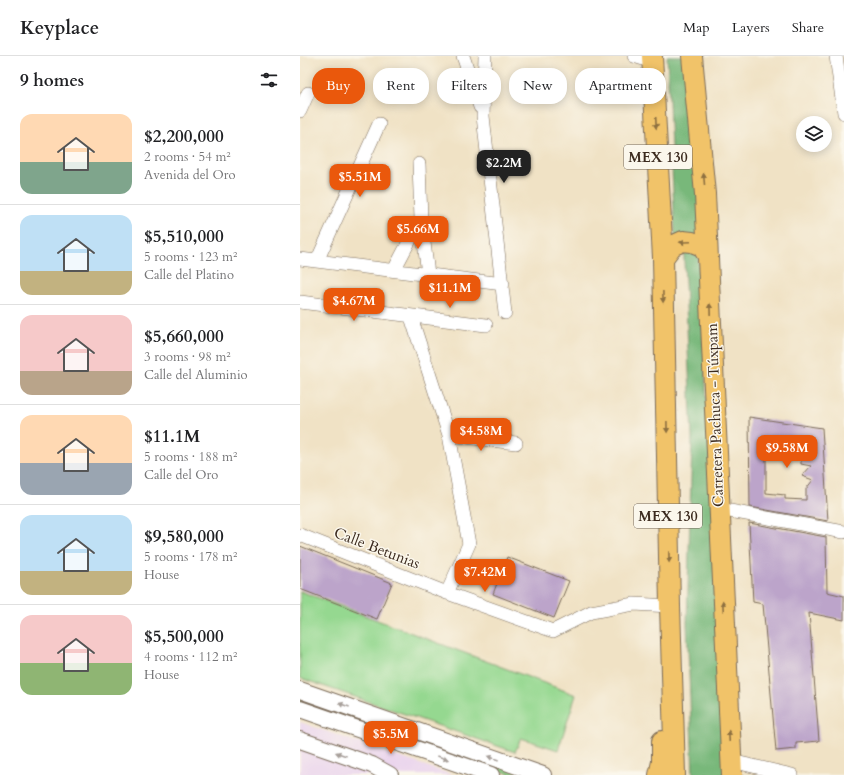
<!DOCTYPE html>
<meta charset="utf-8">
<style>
body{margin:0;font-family:Cardo,serif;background:#f6f6f6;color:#202124;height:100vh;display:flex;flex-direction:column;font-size:15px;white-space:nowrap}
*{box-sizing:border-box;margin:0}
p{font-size:13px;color:#757577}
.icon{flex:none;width:22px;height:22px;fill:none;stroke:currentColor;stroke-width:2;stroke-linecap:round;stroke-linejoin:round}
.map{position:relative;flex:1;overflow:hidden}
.sheet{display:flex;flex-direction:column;background:#fff;width:300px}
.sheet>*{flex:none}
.banner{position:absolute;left:12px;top:12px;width:380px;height:36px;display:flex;gap:8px}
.tools{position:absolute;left:496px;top:60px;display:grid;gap:8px}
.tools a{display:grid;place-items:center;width:36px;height:36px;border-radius:50%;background:#fff;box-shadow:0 2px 10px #0003;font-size:20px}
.price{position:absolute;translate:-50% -34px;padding:0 9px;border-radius:8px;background:#ea580c;color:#fff;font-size:13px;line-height:26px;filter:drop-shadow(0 1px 2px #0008)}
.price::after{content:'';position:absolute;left:50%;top:24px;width:12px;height:9px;margin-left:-6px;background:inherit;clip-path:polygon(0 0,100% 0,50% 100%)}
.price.on{background:#222;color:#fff}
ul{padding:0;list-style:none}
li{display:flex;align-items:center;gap:12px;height:100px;padding:0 20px}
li+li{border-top:1px solid #e0e0e0}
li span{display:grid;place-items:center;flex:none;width:112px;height:80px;border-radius:12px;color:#555}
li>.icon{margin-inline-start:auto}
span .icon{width:48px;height:48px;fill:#fffc;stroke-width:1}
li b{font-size:17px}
h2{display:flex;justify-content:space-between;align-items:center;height:48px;padding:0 20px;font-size:17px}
.pill{padding:0 14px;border-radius:16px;background:#fff;box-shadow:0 2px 10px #0003;font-size:14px;line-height:36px}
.pill.on{background:#ea580c;color:#fff}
header{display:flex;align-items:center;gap:24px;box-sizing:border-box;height:56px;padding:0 20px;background:#fff;border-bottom:1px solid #e0e0e0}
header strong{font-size:19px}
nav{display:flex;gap:22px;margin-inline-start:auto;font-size:14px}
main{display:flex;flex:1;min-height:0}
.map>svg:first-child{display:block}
.built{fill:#e9d2ed}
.green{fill:#95d890;stroke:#688157}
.forest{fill:#78b87a;stroke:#5a714c}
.building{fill:#bca4ca;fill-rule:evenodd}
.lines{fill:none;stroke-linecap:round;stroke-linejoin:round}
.minor-casing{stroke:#7a6a58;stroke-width:14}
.tertiary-casing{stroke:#7a6a58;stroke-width:18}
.primary-casing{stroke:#7a6a58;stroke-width:22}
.minor{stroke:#fff;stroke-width:13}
.tertiary{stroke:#fff;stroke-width:16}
.primary{stroke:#f1c369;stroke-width:20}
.oneway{fill:#8d6f40}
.oneway2{fill:#a79f9a}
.labels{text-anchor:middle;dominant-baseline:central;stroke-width:3;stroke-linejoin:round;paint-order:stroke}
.shield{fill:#fbf7ec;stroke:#75685c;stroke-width:1}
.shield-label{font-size:14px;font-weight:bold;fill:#3b2a1e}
.street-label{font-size:15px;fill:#3b2a1e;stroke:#fbf7ec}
</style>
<header>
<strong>Keyplace</strong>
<nav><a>Map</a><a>Layers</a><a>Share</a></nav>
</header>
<main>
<section class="sheet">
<h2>9 homes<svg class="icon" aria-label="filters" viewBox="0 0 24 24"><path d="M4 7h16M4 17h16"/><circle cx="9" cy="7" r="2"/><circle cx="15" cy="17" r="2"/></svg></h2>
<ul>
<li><span style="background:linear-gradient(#ffd9b3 60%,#7fa58c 0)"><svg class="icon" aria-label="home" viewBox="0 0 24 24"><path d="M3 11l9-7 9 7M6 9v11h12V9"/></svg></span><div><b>$2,200,000</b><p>2 rooms · 54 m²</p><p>Avenida del Oro</p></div></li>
<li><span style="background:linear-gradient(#bfe0f5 70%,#c2b280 0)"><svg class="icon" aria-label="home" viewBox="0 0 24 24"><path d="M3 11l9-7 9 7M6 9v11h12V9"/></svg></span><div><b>$5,510,000</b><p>5 rooms · 123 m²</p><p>Calle del Platino</p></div></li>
<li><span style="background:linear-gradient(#f6c9c9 70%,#b9a48a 0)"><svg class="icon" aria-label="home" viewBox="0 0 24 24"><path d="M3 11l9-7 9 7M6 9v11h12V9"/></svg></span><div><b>$5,660,000</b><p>3 rooms · 98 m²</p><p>Calle del Aluminio</p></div></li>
<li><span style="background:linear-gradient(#ffd9b3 60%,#9aa5b1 0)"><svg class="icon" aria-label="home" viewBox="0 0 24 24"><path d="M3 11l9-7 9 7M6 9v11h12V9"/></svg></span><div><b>$11.1M</b><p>5 rooms · 188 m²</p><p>Calle del Oro</p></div></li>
<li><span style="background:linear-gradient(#bfe0f5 70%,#c2b280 0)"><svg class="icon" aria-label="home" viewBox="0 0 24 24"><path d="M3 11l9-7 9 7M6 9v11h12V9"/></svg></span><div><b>$9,580,000</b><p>5 rooms · 178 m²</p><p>House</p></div></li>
<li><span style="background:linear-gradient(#f6c9c9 60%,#8fb573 0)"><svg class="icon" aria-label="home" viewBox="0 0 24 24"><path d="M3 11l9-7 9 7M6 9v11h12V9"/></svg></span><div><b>$5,500,000</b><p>4 rooms · 112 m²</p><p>House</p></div></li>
</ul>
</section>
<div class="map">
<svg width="544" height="719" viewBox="0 0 544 719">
<rect width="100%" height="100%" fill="#fbf7ec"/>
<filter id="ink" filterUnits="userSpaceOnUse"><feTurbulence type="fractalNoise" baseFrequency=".025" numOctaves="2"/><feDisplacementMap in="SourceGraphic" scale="8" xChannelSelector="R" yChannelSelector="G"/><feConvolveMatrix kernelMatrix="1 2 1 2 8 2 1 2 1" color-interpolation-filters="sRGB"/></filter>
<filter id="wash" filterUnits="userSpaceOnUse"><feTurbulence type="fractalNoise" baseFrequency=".012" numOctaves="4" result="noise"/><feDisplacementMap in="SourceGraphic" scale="16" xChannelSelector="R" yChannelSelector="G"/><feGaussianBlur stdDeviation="0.9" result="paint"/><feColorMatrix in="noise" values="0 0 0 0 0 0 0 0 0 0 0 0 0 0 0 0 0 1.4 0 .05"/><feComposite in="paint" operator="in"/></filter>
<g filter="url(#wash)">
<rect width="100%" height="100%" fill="#f0e2c5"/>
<!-- built -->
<path class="built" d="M0 666 96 700 153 719H0Z"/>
<!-- green -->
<path class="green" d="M0 535 276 639 258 694 221 682 215 696 0 622Z
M0 642 224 719H213L0 646Z"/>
<!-- forest -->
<path class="forest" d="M367 0H388L404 180 375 181Z
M387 193 398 196 429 719H393L387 568 392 382 384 205V196Z"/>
<g id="blocks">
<!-- building -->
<path class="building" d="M449 361 522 372 528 465 450 451ZM466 390 501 396V408L511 410 502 420 513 424 506 433V444L485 443V439L466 437Z
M449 467 526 481 527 536 544 540V564L509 557 519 685 496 687V693L476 695 463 548 453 546Z
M0 490 92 527 77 563 0 533Z
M207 501 269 525 254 562 193 538Z"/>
</g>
</g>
<g filter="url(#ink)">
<use href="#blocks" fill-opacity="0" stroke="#7a6a58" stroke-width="1"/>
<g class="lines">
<!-- minor casing -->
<g class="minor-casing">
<path id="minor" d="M163 0 180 51
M185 0 183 60 205 257
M334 0 353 6
M536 0 544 57
M0 55 8 37
M119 108 121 163 128 218
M0 203 203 228
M17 205 79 68
M94 214 121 163
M0 246 186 269
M111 261 149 379 169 488 147 537
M149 379 216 387
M419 453 544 476
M0 479 147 537 253 575 291 556 334 548 370 550
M431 705 492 719"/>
</g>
<!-- tertiary casing -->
<g class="tertiary-casing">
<path id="tertiary" d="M0 634 243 719
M0 653 191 719
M0 684 72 709 90 719"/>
</g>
<!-- primary casing -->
<g class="primary-casing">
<path id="primary" d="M352 0 363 202 370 550 375 719
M392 0 405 138 432 719
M363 202 372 190 383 185 392 186 402 190 408 200
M359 719 362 706V685"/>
</g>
<!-- minor -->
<use href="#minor" class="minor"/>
<!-- tertiary -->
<use href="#tertiary" class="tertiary"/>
<!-- primary -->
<use href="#primary" class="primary"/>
</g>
<!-- one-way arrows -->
<defs><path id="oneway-solid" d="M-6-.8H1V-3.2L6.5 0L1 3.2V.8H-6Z"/></defs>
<g class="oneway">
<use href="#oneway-solid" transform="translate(356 67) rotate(87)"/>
<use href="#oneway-solid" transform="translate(404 123) rotate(-95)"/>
<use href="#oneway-solid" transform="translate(385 186) rotate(177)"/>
<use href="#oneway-solid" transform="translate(363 241) rotate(89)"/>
<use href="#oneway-solid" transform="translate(410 253) rotate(-92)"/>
<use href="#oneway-solid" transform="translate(367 371) rotate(89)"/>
<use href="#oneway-solid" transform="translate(369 501) rotate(89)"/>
<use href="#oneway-solid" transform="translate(423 550) rotate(-93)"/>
<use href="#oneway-solid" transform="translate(429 680) rotate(-93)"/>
</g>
<g class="oneway2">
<use href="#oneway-solid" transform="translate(44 649) rotate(-161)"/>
<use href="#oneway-solid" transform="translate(41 698) rotate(-161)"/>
<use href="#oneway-solid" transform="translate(143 702) rotate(19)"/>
<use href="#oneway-solid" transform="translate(193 702) rotate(-161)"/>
</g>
</g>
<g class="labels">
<!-- shield labels -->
<g class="shield">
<rect x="324" y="89" width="68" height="24" rx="3"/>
<rect x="334" y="448" width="68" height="24" rx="3"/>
</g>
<g class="shield-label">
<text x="358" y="101">MEX 130</text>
<text x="368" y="460">MEX 130</text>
</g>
<!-- street labels -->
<g class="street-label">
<text transform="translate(415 359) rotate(-92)">Carretera Pachuca - Túxpam</text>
<text transform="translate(77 492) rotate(21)">Calle Betunias</text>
</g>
</g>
</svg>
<div class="tools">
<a><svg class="icon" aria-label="layers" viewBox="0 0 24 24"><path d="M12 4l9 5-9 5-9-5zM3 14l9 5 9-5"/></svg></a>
</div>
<b class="price on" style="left:204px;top:128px">$2.2M</b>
<b class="price" style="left:60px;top:142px">$5.51M</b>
<b class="price" style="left:118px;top:194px">$5.66M</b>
<b class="price" style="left:150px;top:253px">$11.1M</b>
<b class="price" style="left:54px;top:266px">$4.67M</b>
<b class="price" style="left:181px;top:396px">$4.58M</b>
<b class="price" style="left:487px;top:413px">$9.58M</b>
<b class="price" style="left:185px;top:537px">$7.42M</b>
<b class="price" style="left:91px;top:699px">$5.5M</b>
<div class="banner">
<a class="pill on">Buy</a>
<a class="pill">Rent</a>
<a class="pill">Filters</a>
<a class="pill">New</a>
<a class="pill">Apartment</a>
</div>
</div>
</main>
